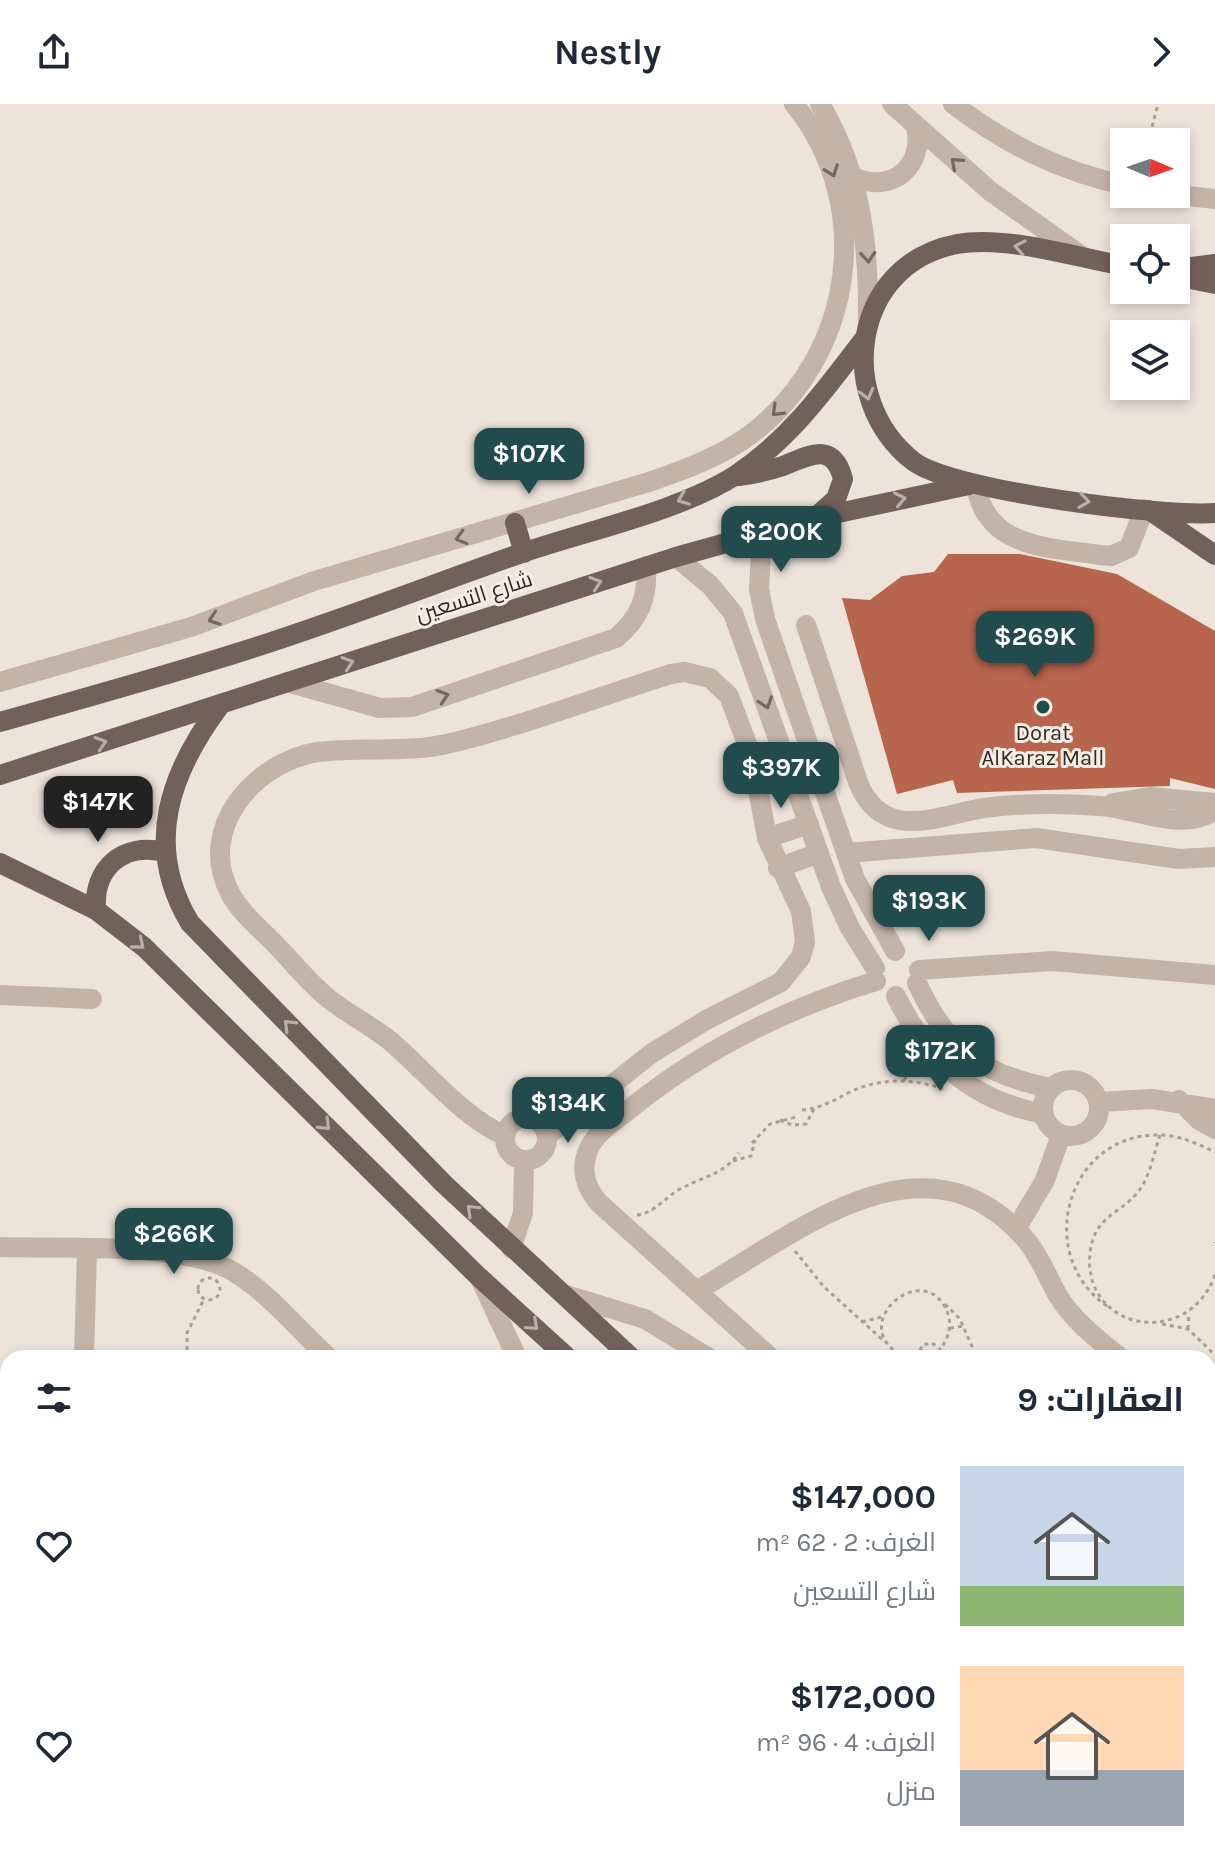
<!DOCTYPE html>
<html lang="ar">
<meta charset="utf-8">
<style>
body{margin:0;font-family:Karla,Cairo,sans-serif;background:#f6f6f7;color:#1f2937;direction:rtl;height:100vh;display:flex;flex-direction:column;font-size:30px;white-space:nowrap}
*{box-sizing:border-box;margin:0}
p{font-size:26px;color:#747a83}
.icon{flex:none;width:44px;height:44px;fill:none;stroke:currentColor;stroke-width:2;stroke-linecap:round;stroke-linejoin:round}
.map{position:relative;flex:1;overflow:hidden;direction:ltr}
.details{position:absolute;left:0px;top:1246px;width:1216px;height:512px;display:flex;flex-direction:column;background:#fff;border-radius:24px 24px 0 0;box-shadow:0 4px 12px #0003;direction:rtl}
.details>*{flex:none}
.needle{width:52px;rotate:92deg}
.tools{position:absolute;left:1110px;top:24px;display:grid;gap:16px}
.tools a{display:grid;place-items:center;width:80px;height:80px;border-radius:0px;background:#fff;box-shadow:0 4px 12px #0003;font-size:40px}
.price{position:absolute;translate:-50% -68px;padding:0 18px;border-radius:16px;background:#214b4d;color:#fff;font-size:26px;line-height:52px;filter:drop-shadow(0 2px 4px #0008)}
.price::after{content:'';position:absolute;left:50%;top:48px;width:24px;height:18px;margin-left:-12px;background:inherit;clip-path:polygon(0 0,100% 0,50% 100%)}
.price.on{background:#222;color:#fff}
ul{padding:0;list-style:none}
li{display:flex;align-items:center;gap:24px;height:200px;padding:0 32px}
li span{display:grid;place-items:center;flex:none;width:224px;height:160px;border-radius:0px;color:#555}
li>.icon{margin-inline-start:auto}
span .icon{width:96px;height:96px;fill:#fffc;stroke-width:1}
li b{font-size:34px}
h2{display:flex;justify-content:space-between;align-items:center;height:96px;padding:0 32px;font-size:34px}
header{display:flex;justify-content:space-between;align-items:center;height:104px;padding:0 32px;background:#fff;font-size:36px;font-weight:700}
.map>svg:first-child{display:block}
.building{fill:#b7654d}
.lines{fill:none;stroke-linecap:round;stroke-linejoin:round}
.path{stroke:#af9d91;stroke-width:3;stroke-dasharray:4 4;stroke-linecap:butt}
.minor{stroke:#c4b3a7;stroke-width:20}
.major{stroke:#716159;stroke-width:20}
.oneway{stroke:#736760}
.oneway2{stroke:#baaea5}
.poi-dot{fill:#214b4d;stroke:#f6ede4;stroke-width:3}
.labels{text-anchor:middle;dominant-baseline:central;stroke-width:6;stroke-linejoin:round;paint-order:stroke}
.street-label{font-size:22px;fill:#312926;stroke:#f6ede4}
.poi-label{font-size:22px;fill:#312926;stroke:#f6ede4}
</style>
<header><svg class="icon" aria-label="forward" viewBox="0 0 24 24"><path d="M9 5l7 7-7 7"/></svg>Nestly<svg class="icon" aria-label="share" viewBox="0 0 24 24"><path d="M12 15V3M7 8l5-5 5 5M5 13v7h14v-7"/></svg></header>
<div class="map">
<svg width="1215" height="1758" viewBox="0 0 1215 1758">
<rect width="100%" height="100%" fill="#ede3d9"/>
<!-- building -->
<path class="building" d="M948 450H1020L1117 470 1215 527V685L1170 674V682L957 689 953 676 897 690 842 494 870 496 902 472 934 468Z"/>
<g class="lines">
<!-- path -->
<path class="path" d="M1148 38 1158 0
M904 976 918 957
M802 1006C821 1004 833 997 850 988 880 974 912 974 943 985
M780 1016 792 1021 806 1020 814 1005
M1160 1031C1154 1049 1150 1073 1138 1088 1119 1111 1094 1112 1090 1149 1082 1227 1188 1246 1215 1171
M752 1039 770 1020 796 1013
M733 1057 751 1052 755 1036
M637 1111C655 1109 664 1094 680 1085 702 1073 723 1071 739 1049
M1215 1138V1139
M795 1147 824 1183 885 1238
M198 1185a11 11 0 1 1 22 0a11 11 0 1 1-22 0Z
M945 1200 960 1215 977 1254
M1107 1202C1032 1150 1068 1027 1162 1031 1181 1032 1198 1040 1215 1048
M862 1218 881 1213
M1162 1220 1188 1225 1215 1251
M950 1224 964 1222
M1188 1225 1189 1210
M187 1254V1229L204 1195
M907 1254C839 1224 926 1149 948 1210 952 1223 948 1235 940 1245
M918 1254 922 1241 932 1239 940 1245 942 1254
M0 1321H8
M1208 1330 1215 1328
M1215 1335V1364
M1208 1371 1215 1376
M1208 1492 1215 1487
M1208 1519 1215 1518
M1208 1534 1215 1526
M257 1750V1758"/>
<!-- minor -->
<path class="minor" d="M820 0C861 69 869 139 868 218
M892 0 990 87 1083 153
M953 0C1006 40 1059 67 1124 81
M854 73C891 90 925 63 916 23
M1170 90 1215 95
M976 381C986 445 1049 443 1100 451L1111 452 1129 444 1144 405
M762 429 759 485 765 515 855 775 895 847
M676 453 710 481 733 509 831 783 850 824 875 864
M806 521 859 681C867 699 879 712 899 716 926 721 957 708 984 704 1022 699 1063 699 1101 702 1138 705 1182 729 1215 706
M0 578 191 523 314 477 649 378C686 365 723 352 754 328 855 248 875 100 794 0
M287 578 380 604 412 603 616 534C640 514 648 493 646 462
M1113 699 1150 693 1215 699
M767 734 809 720
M846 749 1036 734 1179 755 1215 753
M778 764 819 749
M919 866 1052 857 1215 871
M917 879C947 944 981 971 1051 984
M0 891 92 895
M896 892C927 956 972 997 1044 1010
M1043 1004a28 28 0 1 1 56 0a28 28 0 1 1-56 0Z
M1179 996 1199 1016 1215 1025
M1099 998 1152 995 1215 1005
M505 1035a21 21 0 1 1 42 0a21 21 0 1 1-42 0Z
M505 1032C461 1012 426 967 389 936 370 921 348 910 329 895 310 880 295 861 278 843 262 826 241 810 230 789 196 724 255 658 318 648 363 642 407 650 451 639 525 621 598 593 671 570L684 568 710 574 729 592 752 653 767 734 801 807 805 838 801 853 781 878 708 915 652 949 547 1032
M1016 1125 1045 1076 1061 1031
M0 1143C62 1145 183 1137 234 1168 270 1190 299 1226 329 1254
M511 1144 523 1109 524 1056
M480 1174 517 1254
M698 1186C797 1129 926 1018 1027 1137 1040 1153 1047 1172 1057 1190 1073 1217 1097 1235 1121 1254
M563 1190 645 1215 709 1254
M84 1254 87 1146
M771 1254 599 1099C586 1084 580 1066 588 1047 594 1030 612 1019 626 1008 700 947 784 905 876 877
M0 1554H8
M1208 1647 1215 1653
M1208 1691 1215 1697
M0 1716 8 1714
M0 1742 8 1741
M550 1750 587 1758
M652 1750 679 1758
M1063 1750 1072 1758
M716 1758 718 1750"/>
<!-- major -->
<path class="major" d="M1124 162C1075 153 1006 131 957 140 851 160 834 295 913 357 952 387 1162 413 1215 409
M1176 165 1215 160
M1176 172 1215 180
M739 372C754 370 768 367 783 362 808 352 833 336 843 375L836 395 818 411
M1149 406 1215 451
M515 419 524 449
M221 600C170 668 143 741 190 819L444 1080 632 1254
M0 618C87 593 176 569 262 541 348 513 434 480 519 450 585 427 678 408 736 371 790 335 825 286 864 235
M0 671 676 453 815 414 969 381
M0 759 96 806 144 843 480 1174 568 1254
M96 806C93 764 123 738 164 748
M1130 1750 1140 1758
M1198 1750 1208 1758"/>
</g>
<!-- one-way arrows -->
<defs><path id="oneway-chevron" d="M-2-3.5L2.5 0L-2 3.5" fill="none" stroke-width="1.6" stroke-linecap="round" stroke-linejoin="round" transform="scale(2)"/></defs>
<g class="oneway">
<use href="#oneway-chevron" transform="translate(956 59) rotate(-139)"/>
<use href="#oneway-chevron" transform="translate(832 67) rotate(70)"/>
<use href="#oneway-chevron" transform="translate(868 153) rotate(86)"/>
<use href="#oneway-chevron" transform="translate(777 307) rotate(135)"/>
<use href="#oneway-chevron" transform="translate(461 434) rotate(164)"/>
<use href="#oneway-chevron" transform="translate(214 515) rotate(161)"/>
<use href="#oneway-chevron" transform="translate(443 592) rotate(-18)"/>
<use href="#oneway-chevron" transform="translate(766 599) rotate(71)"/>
</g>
<g class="oneway2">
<use href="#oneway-chevron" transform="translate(1020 143) rotate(-170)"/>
<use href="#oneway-chevron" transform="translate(867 290) rotate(75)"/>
<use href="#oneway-chevron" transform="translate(683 395) rotate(158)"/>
<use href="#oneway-chevron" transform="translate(900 395) rotate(-12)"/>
<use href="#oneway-chevron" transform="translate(1084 397) rotate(8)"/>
<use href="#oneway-chevron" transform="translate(596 479) rotate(-18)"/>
<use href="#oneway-chevron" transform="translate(348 559) rotate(-18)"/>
<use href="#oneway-chevron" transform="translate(101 639) rotate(-18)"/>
<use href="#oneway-chevron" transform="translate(139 840) rotate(40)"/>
<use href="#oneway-chevron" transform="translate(289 921) rotate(-135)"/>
<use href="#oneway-chevron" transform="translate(325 1021) rotate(45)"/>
<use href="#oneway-chevron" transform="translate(472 1106) rotate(-136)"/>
<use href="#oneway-chevron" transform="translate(533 1221) rotate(42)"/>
</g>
<!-- markers -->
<circle class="poi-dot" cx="1043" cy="603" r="8"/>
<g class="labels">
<!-- street labels -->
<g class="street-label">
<text transform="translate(474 493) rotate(-18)">شارع التسعين</text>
</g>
<!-- poi labels -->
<g class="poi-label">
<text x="1043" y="629">Dorat<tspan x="1043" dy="25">AlKaraz Mall</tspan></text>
</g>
</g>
</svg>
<div class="tools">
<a><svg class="needle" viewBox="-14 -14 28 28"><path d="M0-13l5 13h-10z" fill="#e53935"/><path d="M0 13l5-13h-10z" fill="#747a83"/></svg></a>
<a><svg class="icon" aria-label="locate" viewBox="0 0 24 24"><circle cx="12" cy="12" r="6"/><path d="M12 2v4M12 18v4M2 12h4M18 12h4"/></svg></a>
<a><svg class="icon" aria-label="layers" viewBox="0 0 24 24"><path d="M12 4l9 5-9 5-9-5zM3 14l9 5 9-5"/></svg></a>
</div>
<b class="price" style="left:529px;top:392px">$107K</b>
<b class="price" style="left:781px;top:470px">$200K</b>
<b class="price" style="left:1035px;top:575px">$269K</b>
<b class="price" style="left:781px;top:706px">$397K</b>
<b class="price on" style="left:98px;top:740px">$147K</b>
<b class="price" style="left:929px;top:839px">$193K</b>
<b class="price" style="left:940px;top:989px">$172K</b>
<b class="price" style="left:568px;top:1041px">$134K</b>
<b class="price" style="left:174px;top:1172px">$266K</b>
<section class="details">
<h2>العقارات: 9<svg class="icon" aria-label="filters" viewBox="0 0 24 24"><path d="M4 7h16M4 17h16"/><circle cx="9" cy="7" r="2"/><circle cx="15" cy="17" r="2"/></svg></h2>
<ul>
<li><span style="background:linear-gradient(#c9d6e8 75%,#8fb573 0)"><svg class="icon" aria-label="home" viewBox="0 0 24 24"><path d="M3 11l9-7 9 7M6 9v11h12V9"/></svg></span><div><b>$147,000</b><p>الغرف: 2 · 62 m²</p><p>شارع التسعين</p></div><svg class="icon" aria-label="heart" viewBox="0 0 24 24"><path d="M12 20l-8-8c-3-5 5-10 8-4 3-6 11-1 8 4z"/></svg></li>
<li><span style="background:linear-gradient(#ffd9b3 65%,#9aa5b1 0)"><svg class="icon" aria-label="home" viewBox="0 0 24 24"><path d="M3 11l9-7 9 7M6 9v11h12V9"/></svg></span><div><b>$172,000</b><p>الغرف: 4 · 96 m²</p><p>منزل</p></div><svg class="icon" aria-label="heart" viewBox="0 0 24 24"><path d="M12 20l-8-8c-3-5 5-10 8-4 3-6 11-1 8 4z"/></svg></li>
</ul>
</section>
</div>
